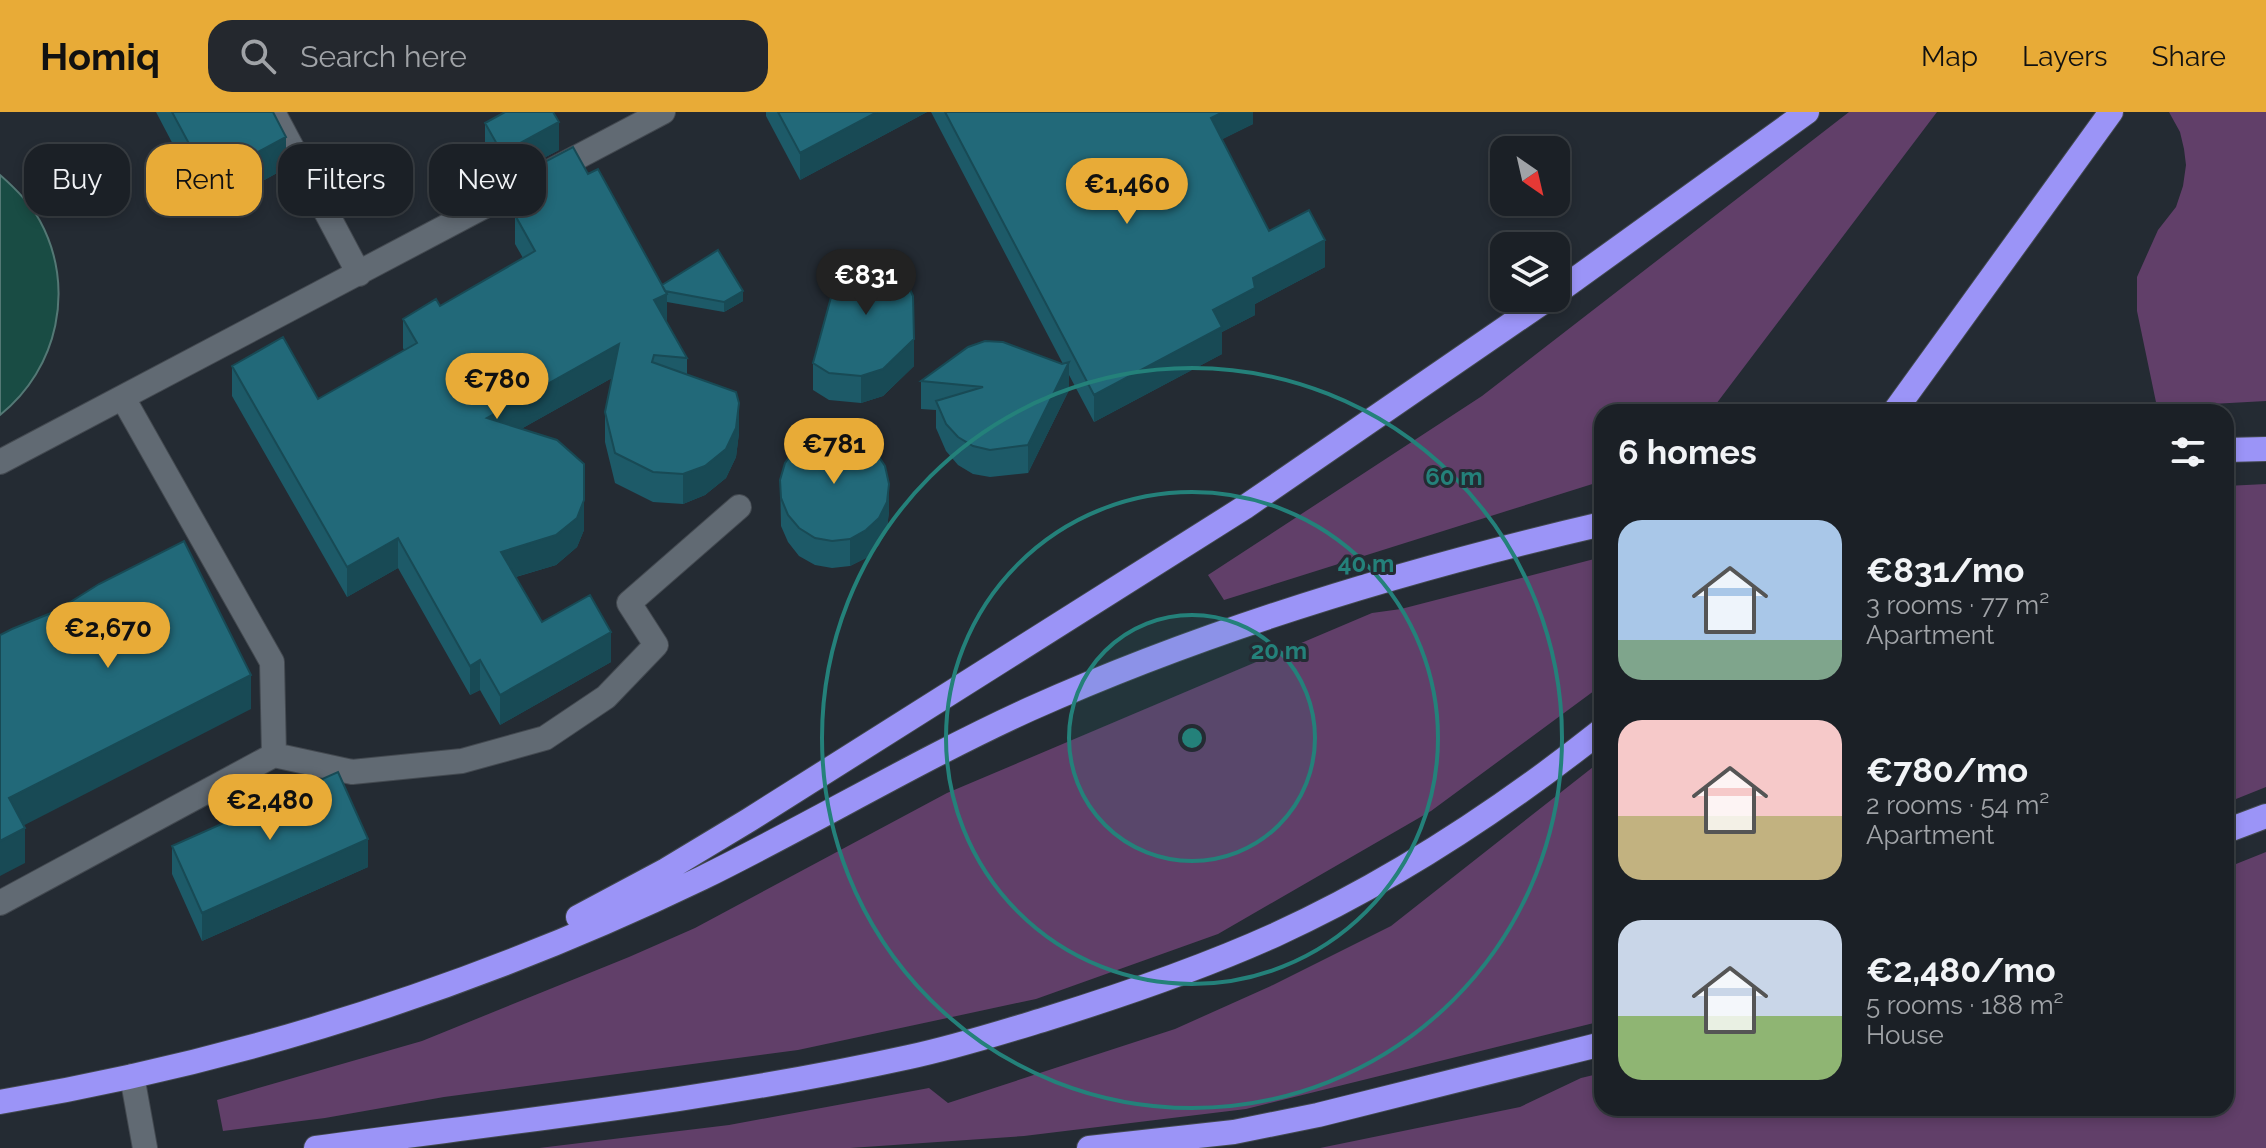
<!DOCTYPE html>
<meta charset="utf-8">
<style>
body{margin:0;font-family:Raleway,sans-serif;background:#24282e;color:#f1f3f6;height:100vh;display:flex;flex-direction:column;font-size:30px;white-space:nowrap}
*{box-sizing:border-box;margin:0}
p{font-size:26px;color:#a0a3a7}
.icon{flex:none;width:44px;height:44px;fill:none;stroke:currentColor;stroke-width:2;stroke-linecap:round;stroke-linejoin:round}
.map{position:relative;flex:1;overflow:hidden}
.details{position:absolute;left:1594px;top:292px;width:640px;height:712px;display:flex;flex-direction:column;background:#1b2026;border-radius:24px;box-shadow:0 4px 12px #0003,0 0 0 2px #393e43}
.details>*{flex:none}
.banner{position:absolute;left:24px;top:32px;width:760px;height:72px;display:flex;gap:16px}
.needle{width:52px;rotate:146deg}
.buttons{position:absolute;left:1490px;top:24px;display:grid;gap:16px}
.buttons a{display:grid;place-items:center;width:80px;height:80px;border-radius:16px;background:#1b2026;box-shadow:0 4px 12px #0003,0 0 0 2px #393e43;font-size:40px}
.price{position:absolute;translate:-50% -68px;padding:0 18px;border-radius:28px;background:#e8ab37;color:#111;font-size:26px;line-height:52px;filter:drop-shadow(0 2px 4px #0008)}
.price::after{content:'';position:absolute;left:50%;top:48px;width:24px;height:18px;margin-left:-12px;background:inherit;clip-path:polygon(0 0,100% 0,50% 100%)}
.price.current{background:#222;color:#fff}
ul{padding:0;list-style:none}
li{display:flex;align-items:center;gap:24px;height:200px;padding:0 24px}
li span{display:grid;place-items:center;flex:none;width:224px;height:160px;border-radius:24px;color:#555}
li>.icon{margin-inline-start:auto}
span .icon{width:96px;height:96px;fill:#fffc;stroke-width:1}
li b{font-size:34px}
h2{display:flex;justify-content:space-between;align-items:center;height:96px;padding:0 24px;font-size:34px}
.pill{padding:0 28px;border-radius:24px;background:#1b2026;box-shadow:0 4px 12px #0003,0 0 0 2px #393e43;font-size:28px;line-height:72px}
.pill.current{background:#e8ab37;color:#111}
header{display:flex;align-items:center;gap:48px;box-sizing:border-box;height:112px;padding:0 40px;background:#e8ab37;color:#111}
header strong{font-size:38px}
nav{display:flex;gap:44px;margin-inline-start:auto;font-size:28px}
.search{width:560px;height:72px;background:#24282e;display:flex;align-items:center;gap:20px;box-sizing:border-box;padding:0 28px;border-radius:24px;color:#a0a3a7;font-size:30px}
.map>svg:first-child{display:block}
.green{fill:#613f69}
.water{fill:#194c44;stroke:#547875;stroke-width:2}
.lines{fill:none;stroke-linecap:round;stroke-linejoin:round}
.minor-casing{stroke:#434950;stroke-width:26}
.highway-casing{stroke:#434950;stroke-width:26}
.minor{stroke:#616a73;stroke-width:24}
.highway{stroke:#9b94f7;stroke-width:24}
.wall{fill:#1d5a68}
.shaded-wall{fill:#184a55}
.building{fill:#226979;stroke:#184a55;stroke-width:2}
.ring{fill:none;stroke:#24817a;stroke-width:4}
.centre{fill:#24817a;stroke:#242b33;stroke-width:4}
.ring-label{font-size:24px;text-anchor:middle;font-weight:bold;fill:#24817a;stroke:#242b33;stroke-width:6;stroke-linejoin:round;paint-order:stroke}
</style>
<header>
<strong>Homiq</strong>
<div class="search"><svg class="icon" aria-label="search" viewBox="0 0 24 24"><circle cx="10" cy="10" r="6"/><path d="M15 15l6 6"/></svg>Search here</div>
<nav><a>Map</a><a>Layers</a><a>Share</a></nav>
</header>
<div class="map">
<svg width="2266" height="1036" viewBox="0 0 2266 1036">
<rect width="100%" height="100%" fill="#242b33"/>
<!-- green -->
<path class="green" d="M1849 0H1937L1710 300H1602V369L1224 488 1208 463 1482 284Z
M2169 0H2266V289L2157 295 2137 199V165L2158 118 2176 95 2183 74 2186 53 2184 37 2180 20Z
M2266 372V675L2226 691V374Z
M1602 445V573L1431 699 1218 822 1036 887 798 938 444 985 325 1006 223 1019 217 988 422 929 629 845 695 816 947 681 1372 501 1401 497Z
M1602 648V909L1246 997 1024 1024 850 1036H539L729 1013 929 976 948 991 1175 917 1273 873 1391 814Z
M2266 740V1036H1320L1520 995 1581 966 1602 961V996H2226V756Z"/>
<!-- water -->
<path class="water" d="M0 63C15 76 30 91 40 109 76 175 58 257 0 303Z"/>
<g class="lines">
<!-- minor casing -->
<g class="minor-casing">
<path id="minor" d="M273 0 359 162
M0 350 663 0
M274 643 352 660 462 649 545 626 606 585 656 533 629 491 739 395
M0 791 274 643 272 550 123 286
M132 964 145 1036"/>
</g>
<!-- highway casing -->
<g class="highway-casing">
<path id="highway" d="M1556 181 1807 0
M1894 300 2111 0
M2226 338 2266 337
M2226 719 2266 704
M578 805 666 758 749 708 1245 395 1549 186
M0 990C243 949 480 873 702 766 812 712 918 648 1030 597 1213 515 1408 457 1602 412
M316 1036C514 1009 714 988 909 945 956 935 1003 920 1049 906 1126 882 1202 856 1275 823 1393 769 1501 698 1602 618
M1089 1036 1234 1020 1318 1003 1602 932"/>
</g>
<!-- minor -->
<use href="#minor" class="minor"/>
<!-- highway -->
<use href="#highway" class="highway"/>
</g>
<!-- wall -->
<path class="wall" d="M156 0H273L286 56 208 99Z
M766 0H927L800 68 766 4Z
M931 0H1253V12L1222 27 1269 119 1325 155 1255 192V203L1222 220V242L1094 310 1069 263V278L1028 361 990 365 973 362 958 353 946 339 936 316V298L921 297V269L1063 252Z
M485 11 559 38 502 68 485 39Z
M588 62 662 173 743 189 724 200 667 190V210L687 246V263L739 321 736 345 726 366 705 383 683 392 653 390 615 371 605 330V300L612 266 521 317 584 418 577 435 556 453 516 465 542 510 611 550 500 613 480 578 470 583 398 456 347 485 232 284V254L318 287 404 238 403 236V207L440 194 523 146 515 132V103L519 100 516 94V65Z
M813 251 914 254 883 284 861 291 829 288 813 278Z
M780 368 889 399 887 417 879 433 866 446 850 454 832 456 815 453 799 444 788 430 781 414Z
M172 734 368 755 202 829 172 762Z"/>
<!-- shaded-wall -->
<path class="shaded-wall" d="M877 0H927L800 68V41Z
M1223 0H1253V12L1211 33V6Z
M559 10V38L502 68V41Z
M286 25V56L208 99V67Z
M1325 128V155L1255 192V203L1222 220V242L1094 310V283L1213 198 1253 166Z
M743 179V189L724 200V190Z
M667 182V211L654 188Z
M914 227V254L883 284 861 291V264Z
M619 232V262L487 336V306Z
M1069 250V278L1028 361V333Z
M739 291V321L736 345 726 366 705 383 683 392V362Z
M889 372V399L887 417 879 433 866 446 850 454V427Z
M584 388V418L577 435 556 453 501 469V440Z
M398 426V456L347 485V455Z
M611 520V550L500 613V583Z
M480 548V578L470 583V554Z
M251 563V597L9 721V686Z
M25 716V751L0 764V729Z
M368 727V755L202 829V801Z"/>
<!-- building -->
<path class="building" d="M172 0H273L286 25 208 67Z
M505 0H553L559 10 502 41 485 11Z
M778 0H877L800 41Z
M945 0H1223L1211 6 1269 119 1309 98 1325 128 1253 166 1255 176 1213 198 1222 215 1094 283Z
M573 35 588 62 598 57 667 182 654 188 687 246 654 243 652 250 736 280 739 291 736 316 726 337 705 354 683 362 653 360 615 341 605 300 619 232 487 306 557 328 584 352V388L577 406 556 423 501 440 542 510 590 483 611 520 500 583 480 548 470 554 398 426 347 455 232 254 283 225 318 287 417 231 403 207 436 187 440 194 535 139 515 103 532 93 516 65Z
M718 138 743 179 724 190 665 179 662 173Z
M844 138 865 139 886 147 904 164 913 184 914 227 883 257 861 264 829 261 813 251Z
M985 229 1003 230 1062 252 1069 250 1028 333 990 338 973 334 958 325 946 312 936 289 983 275 921 269 968 235Z
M836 318 862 327 875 339 885 354 889 372 887 390 879 406 866 418 850 427 832 429 815 426 799 416 788 403 781 386 780 368 785 351 796 336 810 326Z
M184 429 251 563 9 686 25 716 0 729V523L12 517 56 499 99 472Z
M338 660 368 727 202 801 172 734Z"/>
<!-- distance rings -->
<circle cx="1192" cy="626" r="123" fill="#24817a" fill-opacity=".12"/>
<g class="ring">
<circle cx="1192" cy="626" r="123"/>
<circle cx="1192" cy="626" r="246"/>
<circle cx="1192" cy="626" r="370"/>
</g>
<circle cx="1192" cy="626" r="12" class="centre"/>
<g class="ring-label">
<text x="1454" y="373">60 m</text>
<text x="1366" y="460">40 m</text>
<text x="1279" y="547">20 m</text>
</g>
</svg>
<div class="buttons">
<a><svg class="needle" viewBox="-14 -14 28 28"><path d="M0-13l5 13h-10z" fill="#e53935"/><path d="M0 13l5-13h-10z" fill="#a0a3a7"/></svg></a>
<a><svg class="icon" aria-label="layers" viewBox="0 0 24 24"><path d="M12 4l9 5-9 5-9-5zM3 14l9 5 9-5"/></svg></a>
</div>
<b class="price" style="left:1127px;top:114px">€1,460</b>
<b class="price current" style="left:866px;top:205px">€831</b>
<b class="price" style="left:497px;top:309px">€780</b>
<b class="price" style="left:834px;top:374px">€781</b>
<b class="price" style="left:108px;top:558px">€2,670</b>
<b class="price" style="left:270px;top:730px">€2,480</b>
<div class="banner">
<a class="pill">Buy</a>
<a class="pill current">Rent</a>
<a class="pill">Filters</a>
<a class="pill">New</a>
</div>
<section class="details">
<h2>6 homes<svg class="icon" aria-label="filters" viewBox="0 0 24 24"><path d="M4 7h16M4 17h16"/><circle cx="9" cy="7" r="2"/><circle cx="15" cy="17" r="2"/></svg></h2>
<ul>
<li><span style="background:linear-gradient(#a9c7e8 75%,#7fa58c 0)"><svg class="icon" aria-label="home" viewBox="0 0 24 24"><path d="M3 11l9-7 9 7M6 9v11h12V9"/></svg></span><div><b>€831/mo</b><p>3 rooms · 77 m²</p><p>Apartment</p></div></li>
<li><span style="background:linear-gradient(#f6c9c9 60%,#c2b280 0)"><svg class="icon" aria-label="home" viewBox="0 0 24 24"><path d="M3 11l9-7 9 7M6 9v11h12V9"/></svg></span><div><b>€780/mo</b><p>2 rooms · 54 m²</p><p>Apartment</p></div></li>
<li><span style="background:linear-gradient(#c9d6e8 60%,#8fb573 0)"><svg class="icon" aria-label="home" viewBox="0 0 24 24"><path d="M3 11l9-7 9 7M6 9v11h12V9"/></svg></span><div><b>€2,480/mo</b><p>5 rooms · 188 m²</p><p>House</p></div></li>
</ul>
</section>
</div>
